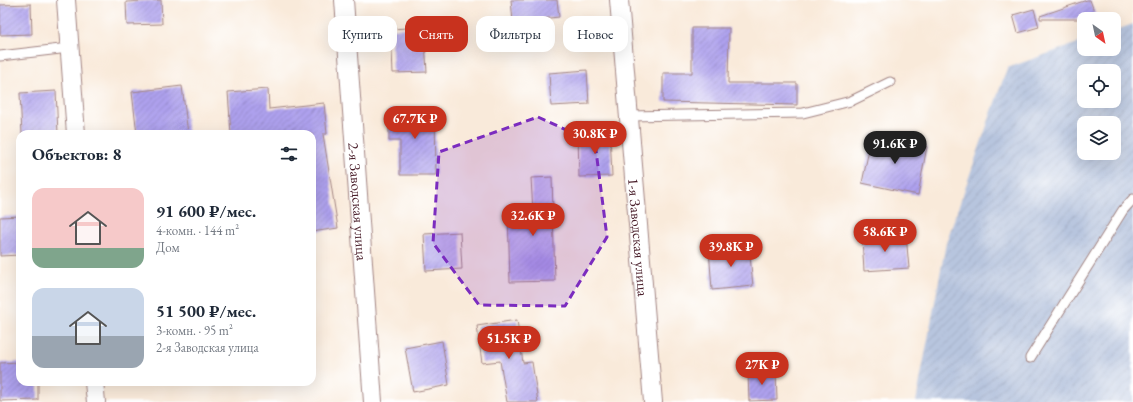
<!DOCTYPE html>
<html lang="ru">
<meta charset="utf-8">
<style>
body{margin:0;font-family:"EB Garamond",serif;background:#f6f6f7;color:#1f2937;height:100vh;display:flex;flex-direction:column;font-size:15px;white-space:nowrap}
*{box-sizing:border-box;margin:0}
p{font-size:13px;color:#747a83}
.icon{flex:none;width:22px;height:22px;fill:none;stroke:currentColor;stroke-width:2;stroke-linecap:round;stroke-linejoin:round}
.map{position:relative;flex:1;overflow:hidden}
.sheet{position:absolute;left:16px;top:130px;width:300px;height:256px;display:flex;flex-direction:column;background:#fff;border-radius:12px;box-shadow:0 4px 16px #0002}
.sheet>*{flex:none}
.top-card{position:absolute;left:328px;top:16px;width:380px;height:36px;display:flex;gap:8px}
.needle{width:26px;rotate:147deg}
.fabs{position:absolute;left:1077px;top:12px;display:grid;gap:8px}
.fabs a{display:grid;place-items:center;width:44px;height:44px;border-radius:8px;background:#fff;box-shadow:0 4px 16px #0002;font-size:20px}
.price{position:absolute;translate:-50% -34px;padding:0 9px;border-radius:14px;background:#c8321e;color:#fff;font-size:13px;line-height:26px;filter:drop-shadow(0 1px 2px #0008)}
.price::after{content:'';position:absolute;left:50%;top:24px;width:12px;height:9px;margin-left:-6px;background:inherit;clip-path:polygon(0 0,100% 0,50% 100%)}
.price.selected{background:#222;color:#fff}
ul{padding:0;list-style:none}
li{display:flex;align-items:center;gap:12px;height:100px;padding:0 16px}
li span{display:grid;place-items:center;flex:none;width:112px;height:80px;border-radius:12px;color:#555}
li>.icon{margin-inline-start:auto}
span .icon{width:48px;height:48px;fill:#fffc;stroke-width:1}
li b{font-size:17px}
h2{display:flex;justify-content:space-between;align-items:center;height:48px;padding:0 16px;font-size:17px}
.pill{padding:0 14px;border-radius:12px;background:#fff;box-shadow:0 4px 16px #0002;font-size:14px;line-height:36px}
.pill.selected{background:#c8321e;color:#fff}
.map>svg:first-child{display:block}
.industrial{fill:url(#industrial-furrows);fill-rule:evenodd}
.building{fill:url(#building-hatch)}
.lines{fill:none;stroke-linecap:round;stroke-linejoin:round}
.service-casing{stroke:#a28482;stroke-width:11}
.minor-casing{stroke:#a28482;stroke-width:20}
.service{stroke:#fff;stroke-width:9}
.minor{stroke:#fff;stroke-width:18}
.marked{fill:#7b2cbf;fill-opacity:0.2;stroke:#7b2cbf;stroke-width:3;stroke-dasharray:8 5;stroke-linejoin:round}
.labels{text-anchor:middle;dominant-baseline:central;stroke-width:4;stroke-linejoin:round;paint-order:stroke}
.street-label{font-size:15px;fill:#4a1f2b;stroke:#fff}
</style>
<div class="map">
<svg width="1133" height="402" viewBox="0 0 1133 402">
<defs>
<pattern id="industrial-furrows" width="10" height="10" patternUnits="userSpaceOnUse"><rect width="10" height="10" fill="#b7c5de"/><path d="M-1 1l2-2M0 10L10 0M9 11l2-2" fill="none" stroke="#9fa9bf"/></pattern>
<pattern id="building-hatch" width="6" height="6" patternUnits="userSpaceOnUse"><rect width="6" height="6" fill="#aea1ee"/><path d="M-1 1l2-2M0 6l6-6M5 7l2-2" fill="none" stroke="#9083c1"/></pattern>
</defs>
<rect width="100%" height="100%" fill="#fff"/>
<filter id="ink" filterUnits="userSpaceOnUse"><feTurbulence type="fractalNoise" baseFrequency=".025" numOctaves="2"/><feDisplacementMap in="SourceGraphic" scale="8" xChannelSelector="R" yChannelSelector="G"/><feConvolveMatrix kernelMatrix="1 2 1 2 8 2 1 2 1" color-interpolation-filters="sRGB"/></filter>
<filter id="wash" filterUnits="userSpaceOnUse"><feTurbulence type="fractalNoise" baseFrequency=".012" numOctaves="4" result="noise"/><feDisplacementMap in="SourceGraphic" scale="16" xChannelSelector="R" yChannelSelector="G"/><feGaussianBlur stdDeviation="0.9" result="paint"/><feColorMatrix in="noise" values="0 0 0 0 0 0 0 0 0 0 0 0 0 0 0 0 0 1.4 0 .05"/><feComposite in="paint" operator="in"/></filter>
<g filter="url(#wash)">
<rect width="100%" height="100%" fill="#f9eada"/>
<!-- industrial -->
<path class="industrial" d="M1133 24V402H916L946 243 1007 68 1084 41V49H1114V31ZM1084 71H1114V101H1084ZM1084 123H1114V153H1084Z"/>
<g id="blocks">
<!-- building -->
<path class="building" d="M161 0 162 24 127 25 126 2Z
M511 0H557L559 17 513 22Z
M1087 0H1090L1097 19H1040V16Z
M31 4 32 34 0 35V5Z
M1034 9 1039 27 1018 33 1013 15Z
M424 27 427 72 393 73 391 29Z
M692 28H729L728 83H797V105L663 102V73H692Z
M587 70 589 104 551 106 549 73Z
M182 86 188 134H137L132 92Z
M268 89 269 109 324 103 327 134H323L338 228 312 232V134H231L228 92Z
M56 91 58 134H22L20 93Z
M435 109 436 175H400V141H389V110Z
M610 132 612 176 579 177 578 133Z
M872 135 927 146 918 195 862 183Z
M552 177 555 281 510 282 508 212H533L531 178Z
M20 216V255L0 256V217Z
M460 232 462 269 426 271 424 234Z
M906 235 909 268 864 271 862 238Z
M749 245 753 286 712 290 709 249Z
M517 320 523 363 532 362 538 402H507L500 361 482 363 477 326Z
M442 341 449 385 413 392 405 348Z
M20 362V382H38V400L0 401V363Z
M776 370 777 400 749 401 748 371Z"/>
</g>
</g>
<g filter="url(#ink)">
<use href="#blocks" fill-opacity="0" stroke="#a28482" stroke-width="1"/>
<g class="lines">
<!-- service casing -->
<g class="service-casing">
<path id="service" d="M0 56 69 48
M628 116 803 113 851 101 890 82
M1030 358 1123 210 1133 199"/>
</g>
<!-- minor casing -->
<g class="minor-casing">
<g id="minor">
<path d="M66 0 76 134"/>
<path id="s1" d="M344 0 373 402"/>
<path id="s2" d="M619 0 653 402"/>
<path d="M94 382 96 402"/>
</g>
</g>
<!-- service -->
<use href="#service" class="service"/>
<!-- minor -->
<use href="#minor" class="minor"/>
</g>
</g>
<!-- marked area -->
<path class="marked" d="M538 117 595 143 607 237 565 306 479 305 433 243 439 152Z"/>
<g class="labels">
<!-- street labels -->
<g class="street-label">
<text stroke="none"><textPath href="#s1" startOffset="202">2-я Заводская улица</textPath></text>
<text stroke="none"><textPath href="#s2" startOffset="238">1-я Заводская улица</textPath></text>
</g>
</g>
</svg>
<div class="fabs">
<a><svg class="needle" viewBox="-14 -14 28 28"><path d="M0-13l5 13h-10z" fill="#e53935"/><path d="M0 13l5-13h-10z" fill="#747a83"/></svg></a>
<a><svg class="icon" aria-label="locate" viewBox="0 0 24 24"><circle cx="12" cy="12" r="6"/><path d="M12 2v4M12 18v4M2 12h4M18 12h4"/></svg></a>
<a><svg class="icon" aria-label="layers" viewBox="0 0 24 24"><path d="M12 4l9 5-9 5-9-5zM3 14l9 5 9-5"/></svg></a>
</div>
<b class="price" style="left:415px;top:140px">67.7K ₽</b>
<b class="price" style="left:595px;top:155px">30.8K ₽</b>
<b class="price selected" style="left:895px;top:165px">91.6K ₽</b>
<b class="price" style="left:533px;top:237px">32.6K ₽</b>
<b class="price" style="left:885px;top:253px">58.6K ₽</b>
<b class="price" style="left:731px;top:268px">39.8K ₽</b>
<b class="price" style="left:509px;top:360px">51.5K ₽</b>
<b class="price" style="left:762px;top:386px">27K ₽</b>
<div class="top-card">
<a class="pill">Купить</a>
<a class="pill selected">Снять</a>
<a class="pill">Фильтры</a>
<a class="pill">Новое</a>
</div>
<section class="sheet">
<h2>Объектов: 8<svg class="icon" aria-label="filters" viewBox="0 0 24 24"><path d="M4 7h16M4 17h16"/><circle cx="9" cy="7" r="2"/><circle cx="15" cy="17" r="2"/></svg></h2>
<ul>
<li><span style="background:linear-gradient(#f6c9c9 75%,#7fa58c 0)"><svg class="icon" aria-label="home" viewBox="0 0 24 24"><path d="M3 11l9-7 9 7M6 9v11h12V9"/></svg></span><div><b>91 600 ₽/мес.</b><p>4-комн. · 144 m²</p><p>Дом</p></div></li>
<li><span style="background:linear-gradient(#c9d6e8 60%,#9aa5b1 0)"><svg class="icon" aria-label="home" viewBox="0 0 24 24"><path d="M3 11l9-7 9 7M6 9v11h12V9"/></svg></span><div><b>51 500 ₽/мес.</b><p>3-комн. · 95 m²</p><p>2-я Заводская улица</p></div></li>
</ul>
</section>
</div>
